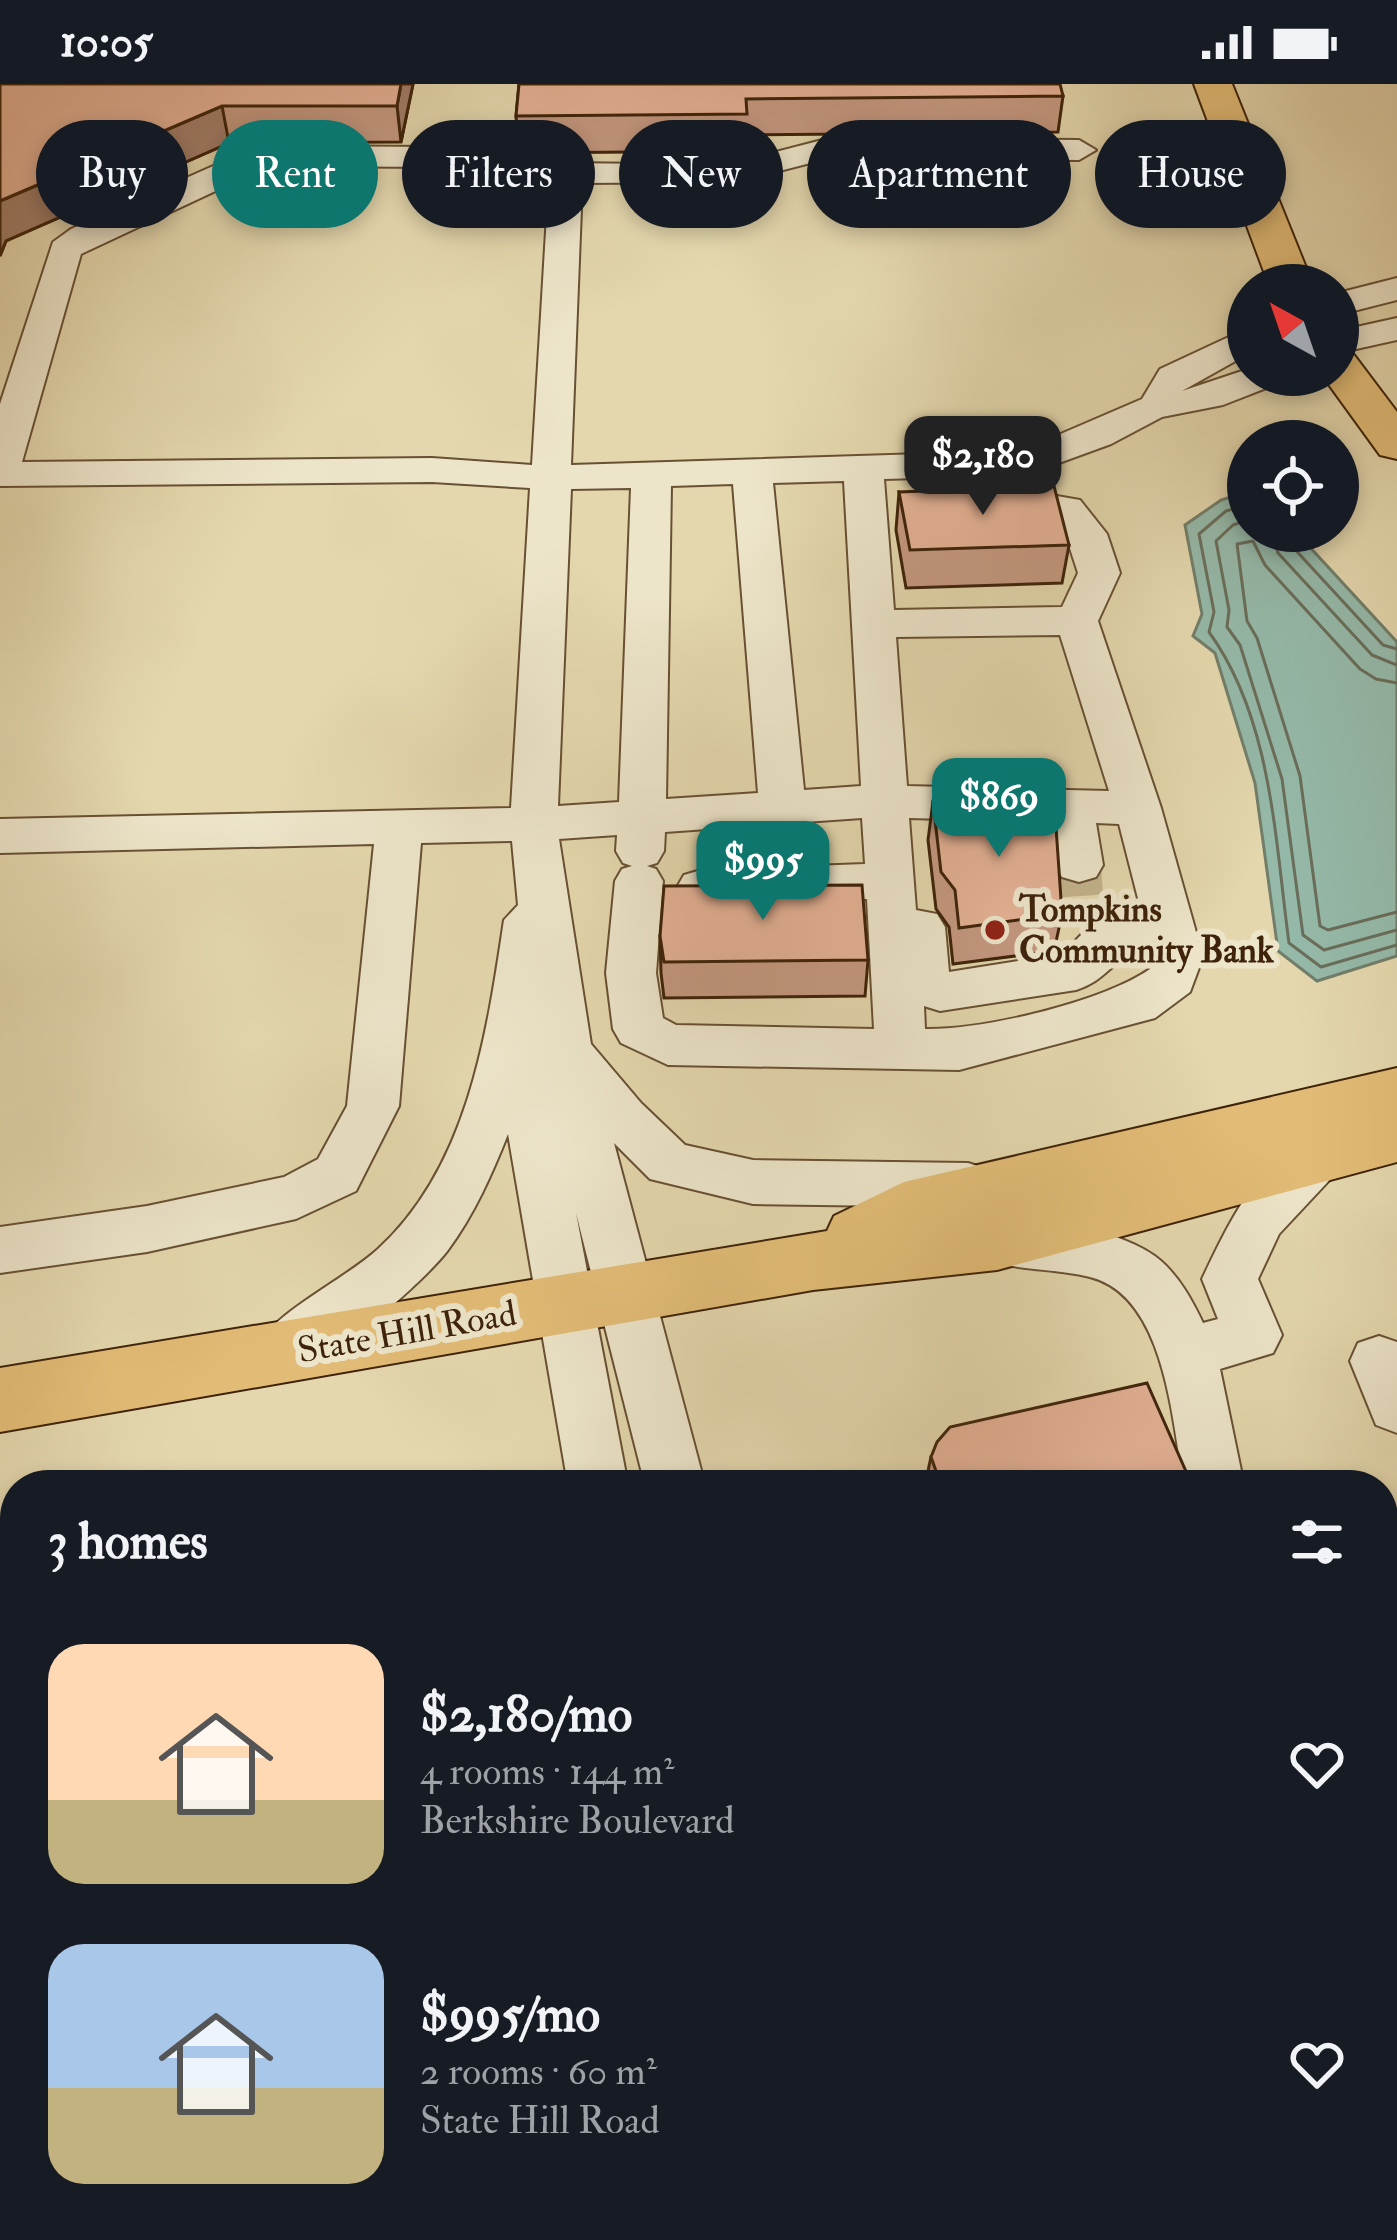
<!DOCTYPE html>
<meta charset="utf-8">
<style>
body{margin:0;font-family:"IM FELL Double Pica",serif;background:#242831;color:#f1f3f6;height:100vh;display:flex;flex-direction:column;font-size:45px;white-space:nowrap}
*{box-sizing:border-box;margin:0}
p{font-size:39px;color:#9ea1a6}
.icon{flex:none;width:66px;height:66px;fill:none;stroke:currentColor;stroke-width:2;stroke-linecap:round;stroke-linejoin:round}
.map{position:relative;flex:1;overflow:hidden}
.details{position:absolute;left:0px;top:1386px;width:1398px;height:771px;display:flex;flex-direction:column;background:#171b24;border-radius:48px 48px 0 0;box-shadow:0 6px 18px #0003}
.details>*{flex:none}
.hud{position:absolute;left:36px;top:36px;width:1326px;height:108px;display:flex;gap:24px}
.needle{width:78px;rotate:320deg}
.buttons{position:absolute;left:1227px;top:180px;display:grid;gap:24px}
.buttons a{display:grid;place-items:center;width:132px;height:132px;border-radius:50%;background:#171b24;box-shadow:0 6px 18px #0003;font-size:60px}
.price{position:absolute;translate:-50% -102px;padding:0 27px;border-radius:24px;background:#0f766e;color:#fff;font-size:39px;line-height:78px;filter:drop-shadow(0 3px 6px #0008)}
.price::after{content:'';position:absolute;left:50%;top:72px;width:36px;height:27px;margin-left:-18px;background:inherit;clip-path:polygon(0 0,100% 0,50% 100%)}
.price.active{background:#222;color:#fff}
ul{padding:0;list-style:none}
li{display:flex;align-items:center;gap:36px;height:300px;padding:0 48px}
li span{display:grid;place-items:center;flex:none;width:336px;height:240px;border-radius:36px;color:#555}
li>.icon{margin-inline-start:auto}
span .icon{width:144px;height:144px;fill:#fffc;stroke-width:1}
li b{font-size:51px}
h2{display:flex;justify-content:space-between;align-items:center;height:144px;padding:0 48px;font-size:51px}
.tag{padding:0 42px;border-radius:54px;background:#171b24;box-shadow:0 6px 18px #0003;font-size:42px;line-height:108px}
.tag.active{background:#0f766e;color:#fff}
.status{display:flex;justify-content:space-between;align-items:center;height:84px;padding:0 60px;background:#171b24;direction:ltr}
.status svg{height:33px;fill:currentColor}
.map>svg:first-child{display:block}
.water{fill:#95baaa;stroke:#727e6a;stroke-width:3}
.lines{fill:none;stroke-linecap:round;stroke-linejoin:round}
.shore{stroke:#6a6e5a;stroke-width:3}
.minor-tunnel{stroke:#c3b38c;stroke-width:44;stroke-dasharray:44 22;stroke-linecap:butt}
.minor-casing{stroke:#685033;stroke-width:4}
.major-casing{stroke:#3e230a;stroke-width:4}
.minor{fill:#ede5ca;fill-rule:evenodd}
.major{fill:#e2bc76;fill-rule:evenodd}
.wall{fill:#c49880;stroke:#3e230a;stroke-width:3}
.shaded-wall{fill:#a07c68;stroke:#3e230a;stroke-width:3}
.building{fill:#e4b195;stroke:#3e230a;stroke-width:3}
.poi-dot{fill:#8f2418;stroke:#ede5ca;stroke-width:4.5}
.labels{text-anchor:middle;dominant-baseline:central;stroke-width:12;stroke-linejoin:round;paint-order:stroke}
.poi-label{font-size:36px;font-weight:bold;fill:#3e230a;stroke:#ede5ca;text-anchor:start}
.street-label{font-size:36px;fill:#3e230a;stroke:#ede5ca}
</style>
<div class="status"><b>10:05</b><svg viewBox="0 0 49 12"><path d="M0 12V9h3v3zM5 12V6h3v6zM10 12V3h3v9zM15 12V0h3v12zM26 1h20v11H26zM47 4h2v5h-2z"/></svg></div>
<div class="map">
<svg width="1397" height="2156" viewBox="0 0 1397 2156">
<rect width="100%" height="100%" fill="#e4d7ad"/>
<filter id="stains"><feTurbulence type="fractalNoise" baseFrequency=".00167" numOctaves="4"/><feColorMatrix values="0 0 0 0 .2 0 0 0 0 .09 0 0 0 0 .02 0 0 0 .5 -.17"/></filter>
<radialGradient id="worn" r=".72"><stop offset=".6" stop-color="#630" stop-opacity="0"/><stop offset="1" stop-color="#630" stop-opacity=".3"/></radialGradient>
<!-- water -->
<path class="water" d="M1243 409 1248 410V447H1295L1397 558V872L1317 897 1278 867 1255 699 1215 569 1193 552 1202 530 1185 441 1221 416Z"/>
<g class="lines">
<!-- shore -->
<path class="shore" d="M1248 421 1226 427 1199 450 1214 528 1209 548C1272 635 1275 756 1289 859L1321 883 1397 861
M1248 436 1233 441 1216 457 1229 526 1227 543 1240 561 1282 695 1303 851 1324 866 1397 846
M1272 447 1278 469 1372 571 1397 581
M1287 447 1290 460 1383 561 1397 565
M1397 599 1376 595 1360 585 1265 481 1253 457 1237 460 1247 537 1257 554 1300 692 1320 842 1328 846 1397 828"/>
<!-- minor-tunnel -->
<path class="minor-tunnel" d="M1079 781 1081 812"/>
<!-- minor casing -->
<g class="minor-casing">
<path id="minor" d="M830 54 1079 56 1096 66 1079 76 830 74 737 98 582 99 571 381 1021 367 1142 315 1160 285 1248 244V270L1182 307 1248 285V291H1285L1279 299 1223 321 1162 333 1111 360 1026 391 884 395 894 526 1062 523 1078 489 1066 452 1053 435 973 430 967 421 973 412 1028 407 1080 416 1107 450 1120 489 1098 537 1161 724 1203 873 1190 908 1155 934 959 986 668 981 621 959 613 945 606 889 615 797 622 785 632 782 623 779 616 767 617 751 559 755 591 960 641 1019 685 1061 753 1076 968 1079 987 1085 995 1101 987 1117 968 1123 753 1120 650 1095 614 1059 705 1401H645L576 1129 628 1401H568L508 1050C492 1090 474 1131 448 1166 423 1199 326 1283 287 1292 277 1294 270 1290 261 1287L252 1269C271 1229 343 1197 378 1165 468 1083 487 950 504 836L518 821 512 757 421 759 399 1022 356 1107 296 1135 147 1168 0 1189V1143L147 1122 284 1093 318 1075 347 1022 374 760 0 769V735L511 724 530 404 432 398 0 402V320L53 158 71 145 238 71 289 62 434 63 566 79 650 80 737 78ZM289 82 434 83 549 97 532 381 432 374 22 378 81 170 258 87ZM844 397 861 702 804 706 773 399ZM733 400 758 709 666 715 671 402ZM631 404 619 718 558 722 571 405ZM1060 551 1109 707 907 702 896 553ZM862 734 865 780 701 786 684 791 677 803 684 815 701 820 867 815 874 945 676 941 663 934 656 889 663 797 656 785 647 782 657 779 664 767 665 748ZM909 734 1049 738 1055 781 1062 793 1079 798 1096 793 1103 781 1096 739 1119 740 1142 830 1091 841 1062 870 949 888 945 843 937 830 916 826ZM1151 865 1150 885C1102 918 984 946 925 945L924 922 940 927 1076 906C1111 895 1110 872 1151 865Z
M1397 194V216L1338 231V209Z
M1397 234V256L1338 269V247Z
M1318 1051 1337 1058 1345 1073 1337 1088 1279 1150 1258 1195 1282 1251 1273 1269 1220 1285 1244 1401H1184C1172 1338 1166 1212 1090 1193 1053 1184 1016 1187 980 1174L972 1158 980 1142C1024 1126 1125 1145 1161 1177 1180 1194 1192 1216 1203 1239L1218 1235 1202 1195C1227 1143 1259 1071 1318 1051Z
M1379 1252 1397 1258V1349L1376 1341 1350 1277 1358 1259Z
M1383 1662 1397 1663V1729L1383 1728Z
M15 1696V1764L0 1767V1699Z
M1383 1888H1397V1960H1383Z"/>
</g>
<!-- major casing -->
<g class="major-casing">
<path id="major" d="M1194 0H1232L1313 201H1269Z
M1338 267 1354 271 1397 328V375L1380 371 1322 291H1338Z
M1397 984V1078L997 1186 813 1206 0 1348V1284L827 1147 834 1132 904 1098Z"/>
</g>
<!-- minor -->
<use href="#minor" class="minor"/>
<!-- major -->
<use href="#major" class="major"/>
</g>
<!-- wall -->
<path class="wall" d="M0 0H413L401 58 229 59 6 157 0 172Z
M519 0 1063 12 1058 48 747 51 746 67 519 69 516 32Z
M899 408 1069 461 1062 499 906 504 896 446Z
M933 718 1062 830 1054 867 953 880 949 843 936 825 928 756Z
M660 852 868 876 865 912 664 914 661 889Z
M931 1373 1192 1401H925Z
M1390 2041H1397V2156H1378L1376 2142H1383V2045Z"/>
<!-- shaded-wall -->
<path class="shaded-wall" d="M401 0H413L401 58 397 22Z
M222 22 229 59 6 157 0 172V117Z
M15 1661V1690L0 1693V1664Z"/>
<!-- building -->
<path class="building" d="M0 0H401L397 22H222L0 117Z
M519 0H1060L1063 12 746 15 747 30 516 32Z
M1054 402 1069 461 910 466 899 408Z
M933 718H1044L1050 743H1056L1062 830 959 844 955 806 941 788Z
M862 801 868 876 664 878 660 852 664 802Z
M1147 1299 1192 1401H941L931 1373 937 1358 950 1343Z
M15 1442V1661L0 1664V1445Z
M1390 2041H1397V2079Z"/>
<!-- markers -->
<circle class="poi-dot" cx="995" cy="846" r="12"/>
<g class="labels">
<!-- poi labels -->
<g class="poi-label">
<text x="1019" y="825">Tompkins<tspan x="1019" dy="41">Community Bank</tspan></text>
</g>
<!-- street labels -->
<g class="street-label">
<text transform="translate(407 1248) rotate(-10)">State Hill Road</text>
</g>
</g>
<rect width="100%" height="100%" filter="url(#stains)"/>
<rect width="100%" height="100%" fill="url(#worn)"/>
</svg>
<div class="buttons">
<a><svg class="needle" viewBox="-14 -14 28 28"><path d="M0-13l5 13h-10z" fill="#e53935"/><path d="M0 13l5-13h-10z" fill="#9ea1a6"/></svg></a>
<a><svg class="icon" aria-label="locate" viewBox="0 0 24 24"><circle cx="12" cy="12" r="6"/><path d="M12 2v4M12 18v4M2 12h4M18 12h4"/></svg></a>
</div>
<b class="price active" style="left:983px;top:434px">$2,180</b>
<b class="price" style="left:999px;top:776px">$869</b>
<b class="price" style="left:763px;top:839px">$995</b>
<div class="hud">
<a class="tag">Buy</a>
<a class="tag active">Rent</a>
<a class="tag">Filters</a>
<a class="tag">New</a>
<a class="tag">Apartment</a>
<a class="tag">House</a>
</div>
<section class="details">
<h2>3 homes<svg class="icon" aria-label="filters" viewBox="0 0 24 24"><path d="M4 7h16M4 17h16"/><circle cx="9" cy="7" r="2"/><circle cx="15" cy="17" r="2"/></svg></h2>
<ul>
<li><span style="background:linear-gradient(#ffd9b3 65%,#c2b280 0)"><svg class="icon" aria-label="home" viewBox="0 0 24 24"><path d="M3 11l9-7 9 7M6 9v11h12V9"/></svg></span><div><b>$2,180/mo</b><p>4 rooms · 144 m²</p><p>Berkshire Boulevard</p></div><svg class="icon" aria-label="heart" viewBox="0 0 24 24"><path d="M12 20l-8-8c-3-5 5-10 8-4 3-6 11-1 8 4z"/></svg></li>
<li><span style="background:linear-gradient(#a9c7e8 60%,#c2b280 0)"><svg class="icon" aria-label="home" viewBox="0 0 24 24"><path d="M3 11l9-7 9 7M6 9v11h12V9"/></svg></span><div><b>$995/mo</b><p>2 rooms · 60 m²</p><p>State Hill Road</p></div><svg class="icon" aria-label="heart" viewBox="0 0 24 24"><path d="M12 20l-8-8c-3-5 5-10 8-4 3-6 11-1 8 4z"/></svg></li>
</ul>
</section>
</div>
